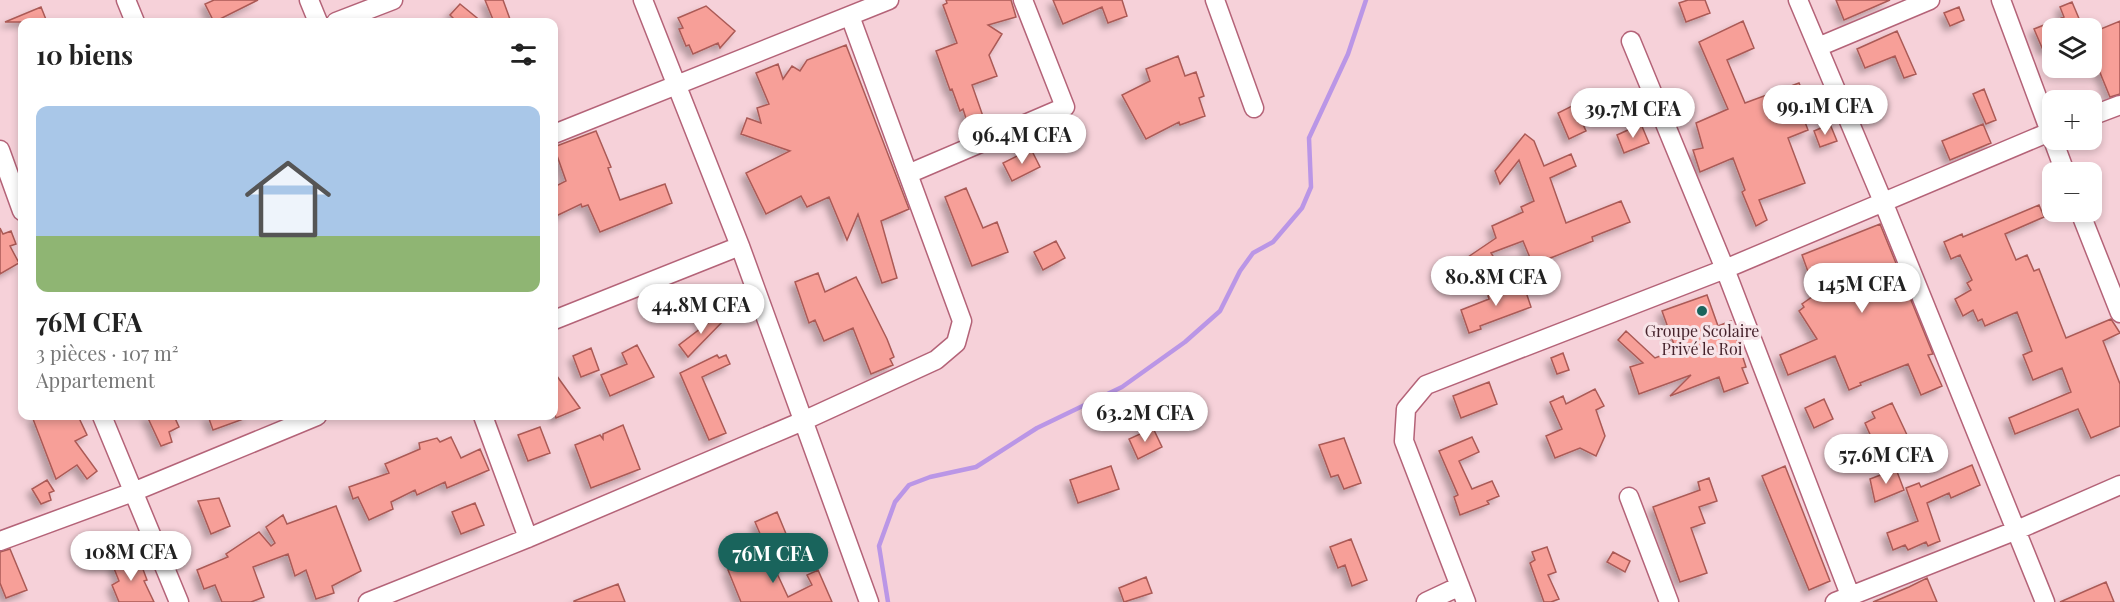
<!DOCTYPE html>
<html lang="fr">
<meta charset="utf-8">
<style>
body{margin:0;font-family:"Playfair Display",serif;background:#f2f2f2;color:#222;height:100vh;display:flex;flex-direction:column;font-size:22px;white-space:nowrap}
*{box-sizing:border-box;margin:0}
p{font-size:20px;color:#767676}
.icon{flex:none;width:33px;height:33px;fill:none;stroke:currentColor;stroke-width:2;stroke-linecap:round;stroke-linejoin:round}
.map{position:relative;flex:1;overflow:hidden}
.panel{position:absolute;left:18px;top:18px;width:540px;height:402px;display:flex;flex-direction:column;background:#fff;border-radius:12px;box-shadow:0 3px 9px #0003}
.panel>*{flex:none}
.tools{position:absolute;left:2042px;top:18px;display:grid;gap:12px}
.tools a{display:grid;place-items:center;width:60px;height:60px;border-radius:12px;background:#fff;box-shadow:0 3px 9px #0003;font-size:30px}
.price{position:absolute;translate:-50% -51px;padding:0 14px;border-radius:21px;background:#fff;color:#222;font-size:20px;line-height:39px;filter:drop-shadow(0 2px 3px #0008)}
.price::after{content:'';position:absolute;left:50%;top:36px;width:18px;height:14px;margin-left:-9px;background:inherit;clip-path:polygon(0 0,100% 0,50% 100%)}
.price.on{background:#19645c;color:#fff}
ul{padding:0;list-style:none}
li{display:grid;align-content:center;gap:12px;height:318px;padding:0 18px}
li+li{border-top:2px solid #e0e0e0}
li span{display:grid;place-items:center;height:186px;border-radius:12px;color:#555}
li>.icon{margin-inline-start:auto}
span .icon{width:108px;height:108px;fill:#fffc;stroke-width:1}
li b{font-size:26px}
h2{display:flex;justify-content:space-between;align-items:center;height:72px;padding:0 18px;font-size:26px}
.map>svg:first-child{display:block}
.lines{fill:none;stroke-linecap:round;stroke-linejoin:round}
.stream{stroke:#ba96e6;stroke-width:4.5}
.building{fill:#f79f98;stroke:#ab5a56;stroke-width:1.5;filter:url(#shadow)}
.street-casing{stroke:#b46378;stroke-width:21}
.street{stroke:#fff;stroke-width:18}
.poi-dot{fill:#19645c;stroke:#f7e4e8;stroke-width:2}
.labels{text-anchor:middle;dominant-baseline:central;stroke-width:6;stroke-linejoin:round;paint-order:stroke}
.poi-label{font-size:16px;fill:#45232c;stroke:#f7e4e8}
</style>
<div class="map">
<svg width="2120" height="602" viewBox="0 0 2120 602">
<defs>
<filter id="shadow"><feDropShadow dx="-5" dy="5" stdDeviation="3" flood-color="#0004"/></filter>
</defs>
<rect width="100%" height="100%" fill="#f6d1d9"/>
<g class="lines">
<!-- stream -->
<path class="stream" d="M888 602 879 546 895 502 909 485 930 477 976 467 1037 428 1122 387 1185 342 1220 311 1240 271 1253 253 1273 242 1302 208 1311 187 1309 138 1348 54 1366 0"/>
</g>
<!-- building -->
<path class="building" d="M214 0H258L214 22 205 4Z
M485 0H503L511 22H494Z
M946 0H1011L1016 17 988 25 1002 34 989 55 997 76 972 85 985 122 969 128 963 109 960 111 952 89 950 90 936 51 957 43 943 5 947 3Z
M1053 0H1122L1127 16 1108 23 1102 7 1063 24Z
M1688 0H1705L1710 13 1686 22 1679 3Z
M1836 0H1890L1844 20Z
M2072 2 2083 28H2052V46L2043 50 2034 29 2064 17 2060 7Z
M460 4 482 22H457L450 15Z
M706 6 735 31 720 48 718 43 693 54 689 45 686 46 679 29 683 28 678 18Z
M41 7 47 22H5Z
M1959 7 1964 20 1950 26 1944 13Z
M1743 21 1754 48 1727 60 1745 103 1799 83 1804 95 1796 98 1808 130 1788 138 1805 183 1759 200 1767 220 1756 226 1742 192 1745 190 1733 158 1700 172 1693 150 1703 148 1696 123 1728 109 1699 42Z
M2120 21V94L2110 97 2094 58 2091 59V33Z
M1897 31 1916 74 1904 78 1895 56 1865 68 1857 49Z
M846 45 909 209 881 221 897 278 882 283 858 214 847 240 829 197 807 207 801 196 766 214 746 173 790 151 741 134 747 118 761 123 757 108 769 104 756 73 778 64 783 79 792 66 800 71 807 60Z
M1178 56 1185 76 1196 72 1204 96 1199 98 1205 116 1180 125 1179 122 1146 139 1122 95 1150 81 1146 69Z
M1984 89 1996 120 1986 124 1973 94Z
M1574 105 1586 131 1569 139 1558 113Z
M1641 124 1649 143 1624 153 1617 135Z
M1830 124 1837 141 1820 147 1814 131Z
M1983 124 1991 143 1950 160 1942 141Z
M596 131 611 167 608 168 620 200 665 184 672 203 600 232 588 205 582 207 581 204 554 217V187L566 181 554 147Z
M1525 134 1534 141 1544 166 1571 154 1576 166 1550 178 1566 223 1621 201 1630 222 1592 237 1593 241 1533 265 1523 241 1491 253 1498 264 1460 281 1454 266 1469 260 1468 257 1496 238 1492 226 1523 212 1521 207 1534 201 1519 160 1500 184 1495 171Z
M1031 149 1040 167 1012 181 1003 163Z
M966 188 983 228 997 222 1008 252 972 266 945 197Z
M2039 205 2044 217 2005 234 2016 260 2027 255 2034 271 2039 269 2066 338 2111 319 2120 333 2103 341 2120 384V426L2091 438 2078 409 2015 434 2009 418 2071 392 2062 368 2033 380 2023 355 2032 351 2017 312 1985 326 1982 319 1978 321 1973 310 1963 316 1955 299 1971 290 1967 283 1972 280 1960 255 1951 259 1944 242 1962 234 1963 237Z
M1880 224 1933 354 1928 355 1942 386 1921 395 1908 364 1860 383 1861 385 1849 390 1835 356 1788 375 1780 355 1817 339 1799 311 1804 307 1802 304 1816 294 1802 255Z
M0 228 3 234 11 231 16 244 10 246 19 263 0 274Z
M1056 241 1065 258 1043 270 1034 252Z
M818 273 825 292 856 277 887 339 894 357 890 359 893 365 871 374 853 328 824 341 815 320 809 323 795 282Z
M1523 283 1531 307 1480 326 1481 329 1469 333 1461 310 1489 299 1488 296Z
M1707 295 1718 326 1731 321 1746 367 1742 368 1748 383 1724 392 1719 377 1670 396 1691 375 1639 394 1630 367 1643 363 1618 340 1626 331 1655 358 1676 350 1662 311Z
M721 313 726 318 688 357 679 345Z
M637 345 654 377 610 396 601 375 627 364 622 353Z
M591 348 599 370 581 377 573 356Z
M1563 353 1569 370 1557 374 1551 358Z
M717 355 719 358 726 355 730 364 702 377 726 433 709 440 680 373Z
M554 372 580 408 556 418 554 411Z
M1489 382 1497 404 1461 418 1453 396Z
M1595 389 1604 406 1596 410 1605 436 1596 456 1580 448 1555 458 1546 436 1562 429 1550 402 1563 396 1566 404Z
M1824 399 1833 419 1814 428 1805 408Z
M1892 403 1908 437 1876 448 1865 423 1875 418 1872 412Z
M41 416H78L87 435 75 441 97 471 87 479 77 465 56 479 33 419Z
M147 416H174L179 427 169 432 172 442 161 446Z
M208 416H248L249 417 213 430Z
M623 425 640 469 591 488 575 445 600 435 603 439V434Z
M540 427 550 453 528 461 518 435Z
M1153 428 1162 447 1138 459 1129 439Z
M451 437 461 458 480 449 489 470 447 488 445 482 417 495 415 490 391 502 393 509 369 520 358 497 353 499 349 487 389 473 385 464 420 449 419 443 437 438 440 442Z
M1472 437 1479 452 1459 461 1472 489 1492 481 1499 496 1487 501 1489 504 1460 515 1454 497 1458 495 1439 451Z
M1344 438 1361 483 1344 489 1338 475 1331 477 1319 445Z
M1972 465 1980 485 1951 498 1949 493 1927 503 1940 541 1928 546 1926 542 1908 550 1905 545 1893 550 1887 533 1918 521 1906 488 1919 483 1921 487Z
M1111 466 1119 489 1078 503 1070 480Z
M1785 466 1830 581 1809 590 1762 476Z
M1896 469 1904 490 1875 502 1870 479Z
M1709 478 1717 501 1699 507 1705 523 1691 528 1707 573 1680 582 1653 507 1700 490 1698 482Z
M47 480 54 491 49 493 51 500 41 504 32 489Z
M219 498 230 526 211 534 198 501Z
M475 503 484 525 461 534 452 512Z
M336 506 361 571 332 586 334 593 316 599 306 570 295 576 288 554 253 567 264 597 251 602H222L215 585 204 589 197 570 228 557 226 554 259 532 271 546 275 543 266 527 283 515 287 524Z
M777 512 789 541 767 550 755 522Z
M1351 539 1367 580 1352 586 1345 565 1338 568 1330 547Z
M1547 547 1556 572 1548 575 1559 599 1551 602H1544L1530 563 1535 560 1532 552Z
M10 549 27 590 6 598 0 583V552Z
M1613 552 1630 561 1625 572 1607 562Z
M768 554 788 597 812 585 807 575 818 570 832 602H741L728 570Z
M138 556 147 580 144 581 154 602H119L112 585 119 581 113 566Z
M1146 577 1152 593 1124 602 1119 588Z
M1927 578 1937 602H1873L1909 587Z
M2106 582 2114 602H2060Z
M618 584 625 602H574V601Z"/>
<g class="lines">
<!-- street casing -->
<g class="street-casing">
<path id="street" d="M126 0 135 22
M309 0 318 22
M643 0 740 246 869 602
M1215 0 1254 108
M1798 0 1884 204 2045 602
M2001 0 2065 172
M336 22 393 0
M1631 41 1725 269 1850 595
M1818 47 1930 0
M2091 116 2120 105
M554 134 889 0
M0 150 22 211
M908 174 1065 107 1023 0
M2080 212 2120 313
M554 320 740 246
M102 416 179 602
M483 416 528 538
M1629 497 1669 602
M0 541 133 492 317 416
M368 602 528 538 803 421 936 360 956 343 962 321 850 16
M1426 602 1460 586
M1466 602 1404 441 1406 409 1426 385 1725 269 2052 131
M1835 602 2017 530 2120 485"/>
</g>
<!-- street -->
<use href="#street" class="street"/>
</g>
<!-- markers -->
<circle class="poi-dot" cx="1702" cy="311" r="6"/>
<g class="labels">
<!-- poi labels -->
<g class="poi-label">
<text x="1702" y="330">Groupe Scolaire<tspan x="1702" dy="18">Privé le Roi</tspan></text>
</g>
</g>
</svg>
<div class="tools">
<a><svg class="icon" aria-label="layers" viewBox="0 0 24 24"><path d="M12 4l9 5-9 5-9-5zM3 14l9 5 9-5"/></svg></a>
<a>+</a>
<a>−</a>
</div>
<b class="price" style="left:1825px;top:136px">99.1M CFA</b>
<b class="price" style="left:1633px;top:139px">39.7M CFA</b>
<b class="price" style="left:1022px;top:165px">96.4M CFA</b>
<b class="price" style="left:1496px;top:307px">80.8M CFA</b>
<b class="price" style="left:1862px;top:314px">145M CFA</b>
<b class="price" style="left:701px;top:335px">44.8M CFA</b>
<b class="price" style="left:1145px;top:443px">63.2M CFA</b>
<b class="price" style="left:1886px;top:485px">57.6M CFA</b>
<b class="price" style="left:131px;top:582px">108M CFA</b>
<b class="price on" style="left:773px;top:584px">76M CFA</b>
<section class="panel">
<h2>10 biens<svg class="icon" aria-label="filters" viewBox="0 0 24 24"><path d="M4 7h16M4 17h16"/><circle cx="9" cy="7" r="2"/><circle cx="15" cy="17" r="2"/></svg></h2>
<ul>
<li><span style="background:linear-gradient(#a9c7e8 70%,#8fb573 0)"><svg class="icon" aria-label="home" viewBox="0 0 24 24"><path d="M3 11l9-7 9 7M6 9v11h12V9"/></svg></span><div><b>76M CFA</b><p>3 pièces · 107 m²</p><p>Appartement</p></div></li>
</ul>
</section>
</div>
